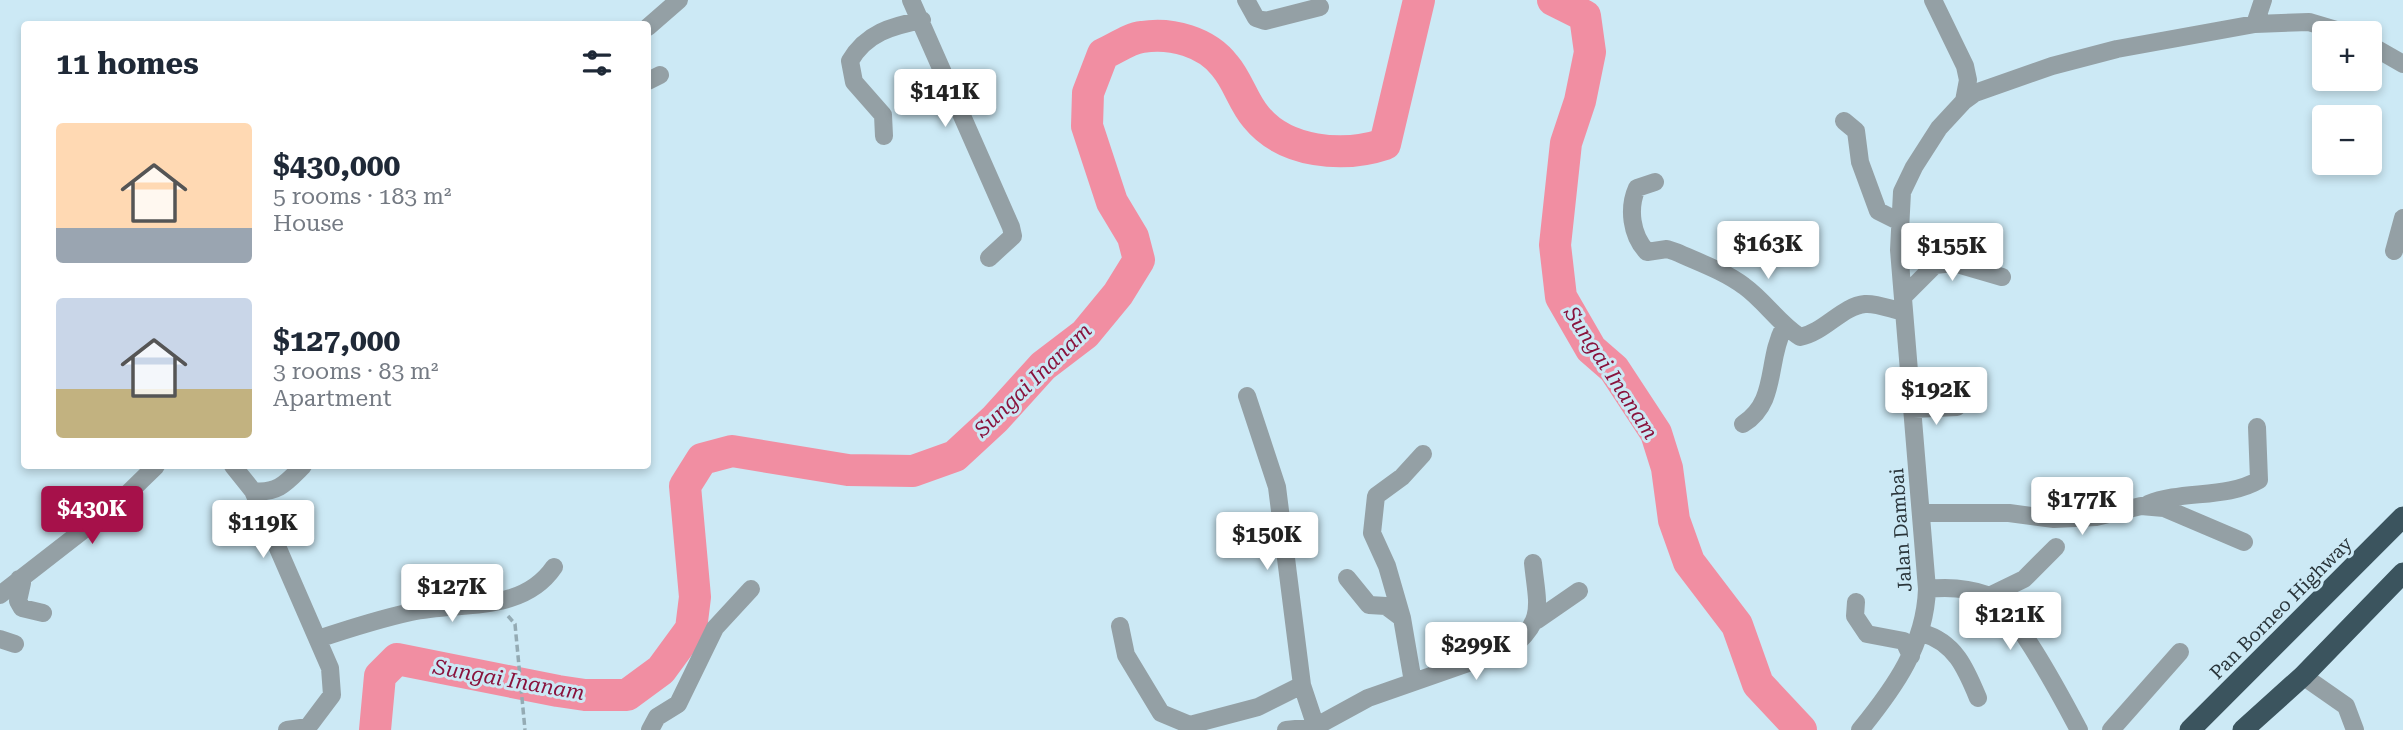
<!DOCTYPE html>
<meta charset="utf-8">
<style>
body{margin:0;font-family:"Roboto Serif",serif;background:#f2f2f3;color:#1f2937;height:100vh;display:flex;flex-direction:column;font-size:26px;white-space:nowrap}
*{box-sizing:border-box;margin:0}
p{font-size:23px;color:#747a83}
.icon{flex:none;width:38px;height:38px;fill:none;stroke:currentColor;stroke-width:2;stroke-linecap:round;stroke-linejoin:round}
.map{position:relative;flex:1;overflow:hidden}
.details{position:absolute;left:21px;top:21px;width:630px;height:448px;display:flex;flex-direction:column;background:#fff;border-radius:7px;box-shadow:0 4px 10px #0003}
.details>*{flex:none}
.controls{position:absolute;left:2312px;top:21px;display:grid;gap:14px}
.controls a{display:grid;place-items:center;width:70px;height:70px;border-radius:7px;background:#fff;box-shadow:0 4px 10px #0003;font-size:35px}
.price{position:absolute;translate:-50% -60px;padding:0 16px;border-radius:7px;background:#fff;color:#222;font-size:23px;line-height:46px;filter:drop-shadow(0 2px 4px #0008)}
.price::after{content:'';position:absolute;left:50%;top:42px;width:21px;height:16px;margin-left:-10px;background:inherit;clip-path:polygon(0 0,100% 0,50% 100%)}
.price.on{background:#a6114a;color:#fff}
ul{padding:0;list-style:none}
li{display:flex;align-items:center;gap:21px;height:175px;padding:0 35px}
li span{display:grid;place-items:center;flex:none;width:196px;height:140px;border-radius:7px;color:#555}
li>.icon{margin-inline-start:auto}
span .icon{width:84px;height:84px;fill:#fffc;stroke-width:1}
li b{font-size:30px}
h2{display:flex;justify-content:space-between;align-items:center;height:84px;padding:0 35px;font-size:30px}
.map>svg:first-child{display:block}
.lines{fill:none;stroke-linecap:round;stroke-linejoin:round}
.river{stroke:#f18ea2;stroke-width:32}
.path{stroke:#94abb4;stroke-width:3.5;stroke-dasharray:7 3.5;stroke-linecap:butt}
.minor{stroke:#94a0a5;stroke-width:18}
.highway{stroke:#3b545e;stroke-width:21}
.labels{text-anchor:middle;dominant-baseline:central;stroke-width:6;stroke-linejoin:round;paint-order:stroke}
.street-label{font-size:19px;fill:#2a353a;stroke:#cce9f5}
.water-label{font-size:21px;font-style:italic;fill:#89133d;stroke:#cce9f5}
</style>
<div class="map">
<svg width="2403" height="730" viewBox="0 0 2403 730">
<rect width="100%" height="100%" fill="#cce9f5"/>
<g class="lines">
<!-- river -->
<path class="river" d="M1553 0 1585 16 1590 52 1580 101 1566 143 1555 245 1561 297 1591 349 1614 369 1656 433 1667 468 1674 520 1689 562 1737 625 1758 684 1801 730
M375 730 380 676 397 659 558 691 585 695H627L661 670 691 629 695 597 685 486 702 459 732 451 848 470 913 471 955 456 995 419 1043 366 1085 334 1118 294 1139 260 1133 237 1112 202 1087 126 1088 93 1103 54C1115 49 1130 38 1142 37 1171 32 1207 42 1225 66 1238 81 1243 102 1256 117 1285 153 1343 158 1385 144L1419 0"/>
<!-- path -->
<path class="path" d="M508 616 515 624 525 730"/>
<!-- minor -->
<path class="minor" d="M911 0 1011 227 1013 236 989 258
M1246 0 1256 18 1265 21 1320 7
M2255 24 2263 0
M648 27 679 0
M2370 45 2403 64
M648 81 660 75
M1964 101 1975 93 2052 66 2117 49 2255 24 2309 22 2346 33
M1844 121 1856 131 1860 162 1878 211 1900 222
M884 136 883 115 854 82 850 61C866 33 892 26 922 20
M1655 182 1637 188C1628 208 1631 235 1647 252L1667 249 1676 252C1698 262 1724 271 1744 286 1765 301 1778 323 1800 337 1825 332 1842 306 1865 304 1877 303 1893 310 1904 312
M2394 251 2403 218
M1904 296 1935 265 1954 263 2002 277
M1247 396 1277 487 1302 685 1317 730
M1913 409 1957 407
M1743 424C1778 402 1766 362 1784 327
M233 466 253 491 330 668 332 695 308 727 287 730
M253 491C278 494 287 482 303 466
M2148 504C2182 490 2227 499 2259 480L2257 427
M1921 513H2009L2054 519 2096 517 2141 506 2164 508 2244 542
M1347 578 1369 605 1386 606 1402 618
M19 579 22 583 18 601 22 608 43 613
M1927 589C1946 587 1968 588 1987 595 2014 606 2064 702 2079 730
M0 595 117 504 156 466
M1989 596 2024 579 2056 547
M1856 602 1855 616 1867 634 1904 641 1911 656
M1537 620 1579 591
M1120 626 1126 655 1161 713 1190 725 1258 707 1302 685
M1922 633C1955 642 1966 669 1978 698
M0 639 15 644
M318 639C348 629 379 619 411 612 460 601 522 614 554 567
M2303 676 2346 706 2355 730
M1413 682 1402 618 1387 566 1372 533 1376 496 1402 477 1423 454
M650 730 657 717 678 704 715 628 751 589
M1286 730 1315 727 1368 698 1511 648C1546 620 1537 604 1533 563
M1860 730C1895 687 1925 645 1927 589L1899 250 1902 192 1914 167 1939 128 1964 101 1968 80 1965 66 1933 0
M2111 730 2180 652"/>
<!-- highway -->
<path class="highway" d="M2190 730 2403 517
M2243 730 2303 676 2403 573"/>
</g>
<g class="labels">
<!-- street labels -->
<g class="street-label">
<text transform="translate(1901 530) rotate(-94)">Jalan Dambai</text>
<text transform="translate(2281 608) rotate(-45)">Pan Borneo Highway</text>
</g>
<!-- water labels -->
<g class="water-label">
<text transform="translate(1611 373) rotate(57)">Sungai Inanam</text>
<text transform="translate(1033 380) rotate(-44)">Sungai Inanam</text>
<text transform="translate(509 680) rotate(10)">Sungai Inanam</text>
</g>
</g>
</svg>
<div class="controls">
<a>+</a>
<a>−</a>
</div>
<b class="price" style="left:945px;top:129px">$141K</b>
<b class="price" style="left:1768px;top:281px">$163K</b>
<b class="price" style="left:1952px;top:283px">$155K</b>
<b class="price" style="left:1936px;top:427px">$192K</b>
<b class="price" style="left:2082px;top:537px">$177K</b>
<b class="price on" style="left:92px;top:546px">$430K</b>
<b class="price" style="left:263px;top:560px">$119K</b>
<b class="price" style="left:1267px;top:572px">$150K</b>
<b class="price" style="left:452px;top:624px">$127K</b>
<b class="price" style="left:2010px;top:652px">$121K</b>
<b class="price" style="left:1476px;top:682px">$299K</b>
<section class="details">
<h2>11 homes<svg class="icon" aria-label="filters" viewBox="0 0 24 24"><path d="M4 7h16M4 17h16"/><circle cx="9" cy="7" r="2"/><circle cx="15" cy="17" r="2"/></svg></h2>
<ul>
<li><span style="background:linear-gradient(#ffd9b3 75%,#9aa5b1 0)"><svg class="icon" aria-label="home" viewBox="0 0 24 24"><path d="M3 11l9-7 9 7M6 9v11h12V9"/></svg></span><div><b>$430,000</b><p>5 rooms · 183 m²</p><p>House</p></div></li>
<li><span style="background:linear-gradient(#c9d6e8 65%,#c2b280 0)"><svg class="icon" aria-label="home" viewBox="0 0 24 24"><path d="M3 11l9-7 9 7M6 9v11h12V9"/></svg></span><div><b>$127,000</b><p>3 rooms · 83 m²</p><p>Apartment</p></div></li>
</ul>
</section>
</div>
